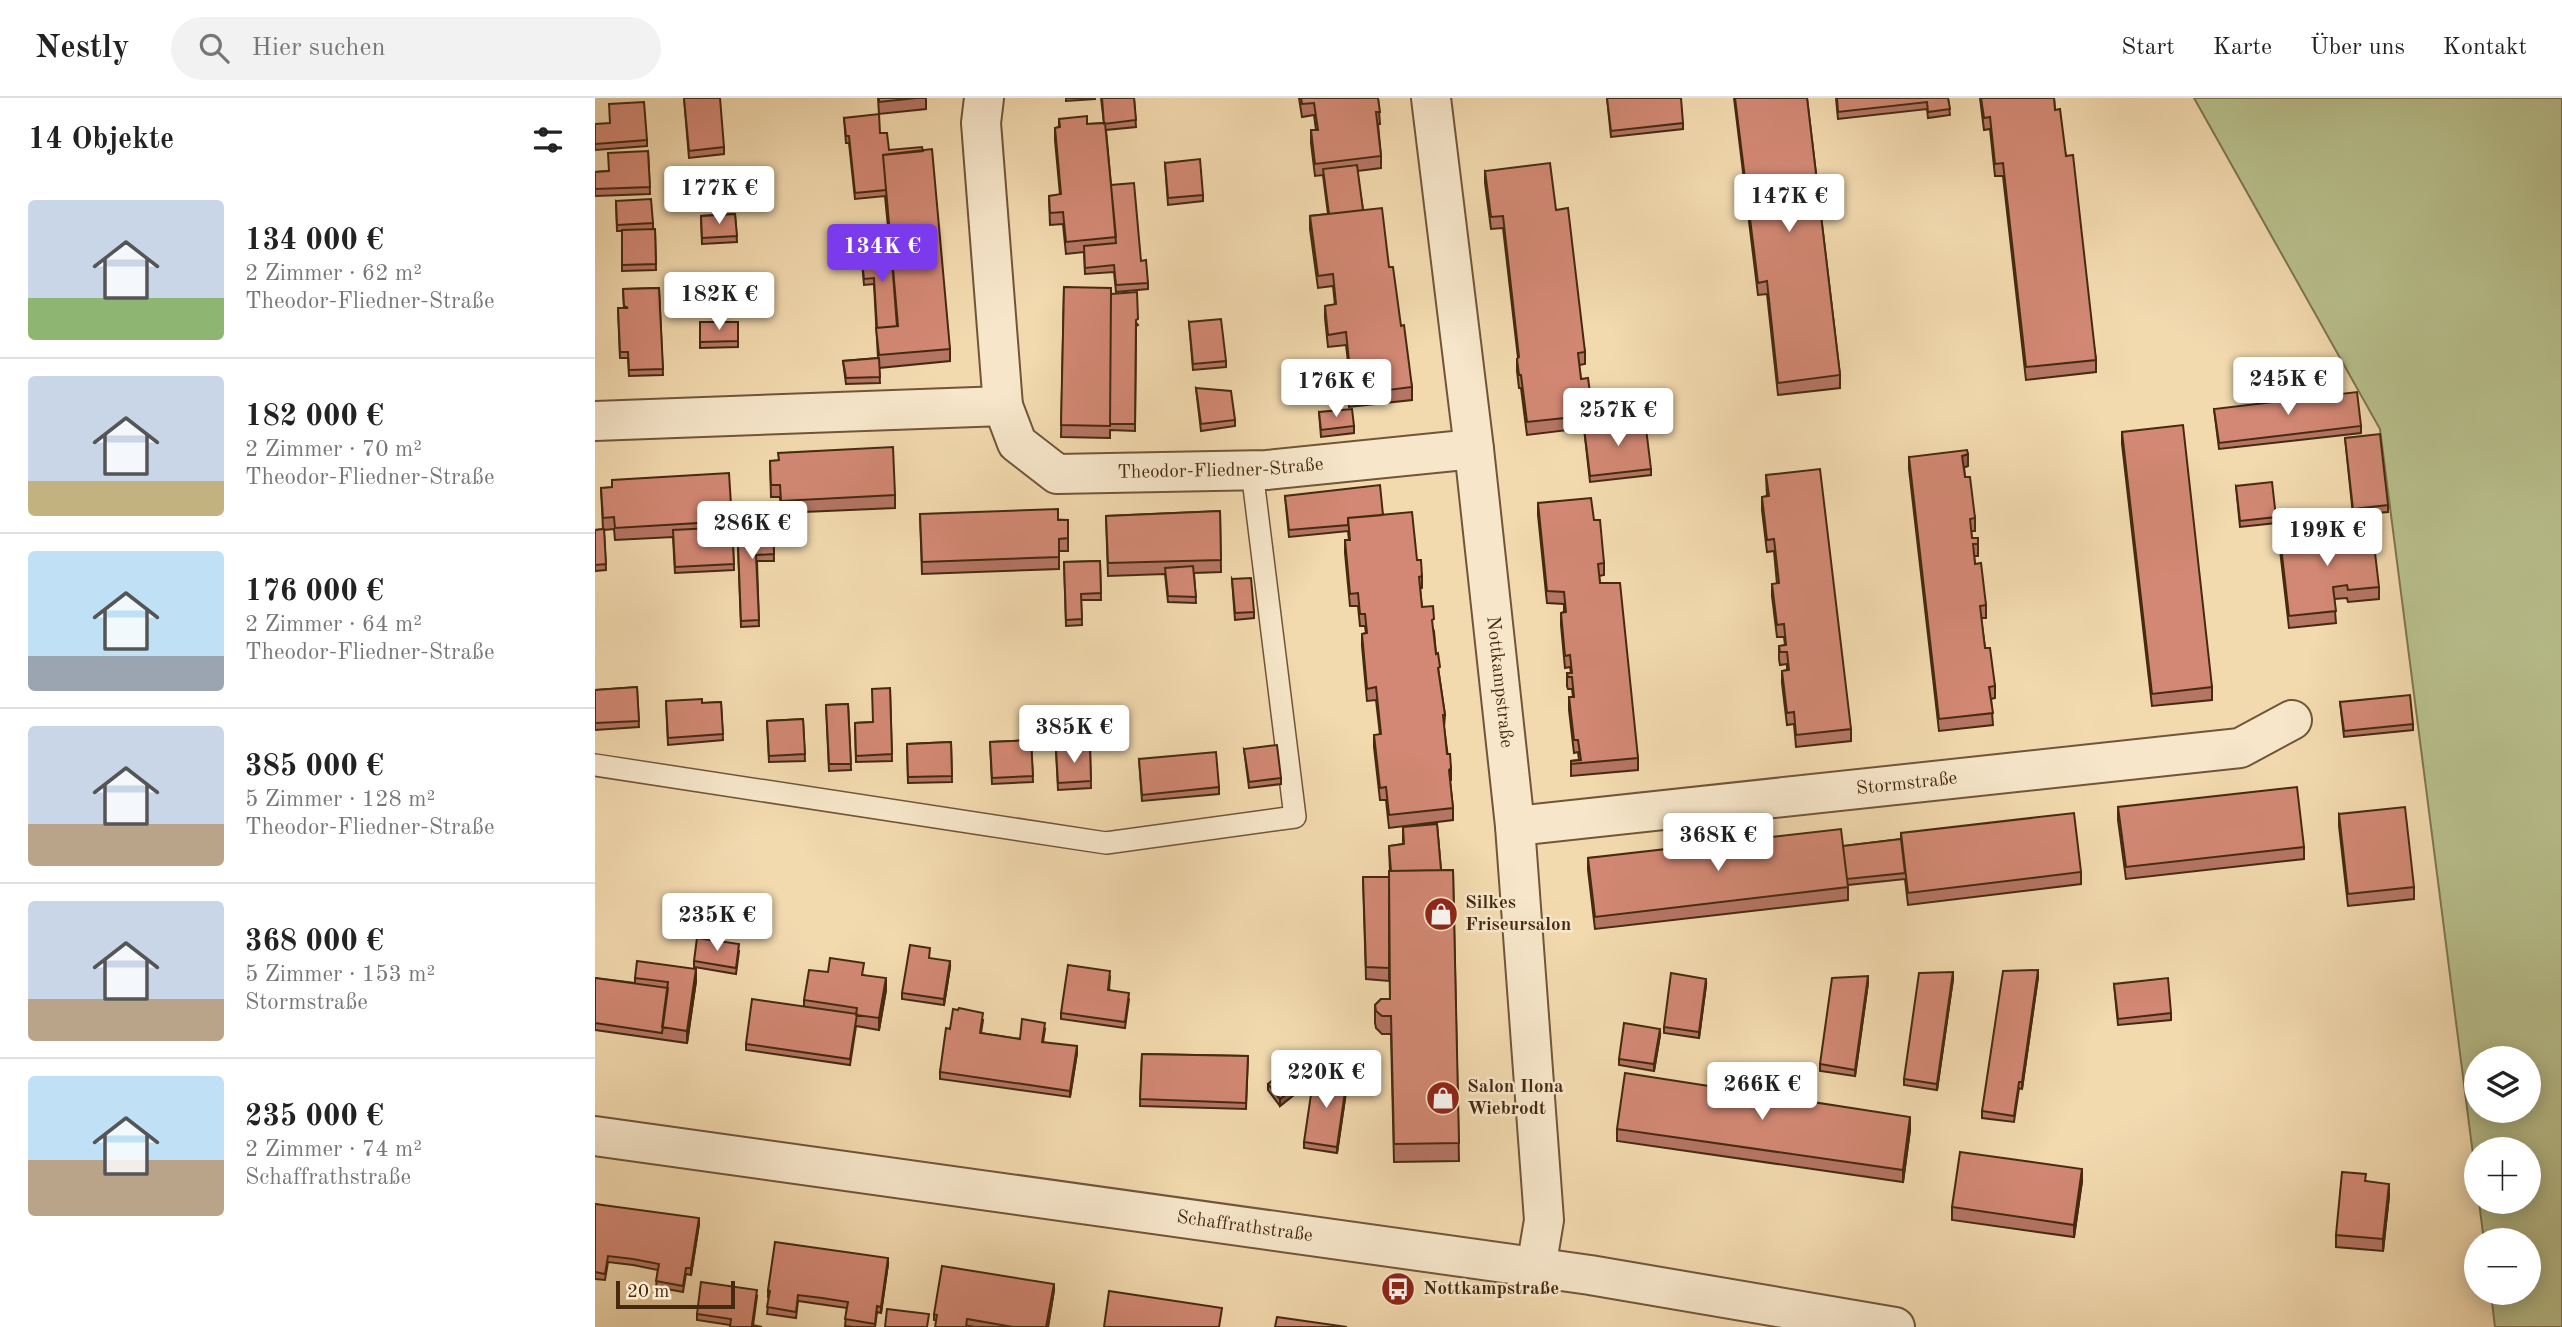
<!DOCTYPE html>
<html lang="de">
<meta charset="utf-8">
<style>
body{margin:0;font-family:"Old Standard TT",serif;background:#f2f2f2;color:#222;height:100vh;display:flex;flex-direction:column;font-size:26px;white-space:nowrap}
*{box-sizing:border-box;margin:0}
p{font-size:23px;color:#767676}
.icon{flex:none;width:38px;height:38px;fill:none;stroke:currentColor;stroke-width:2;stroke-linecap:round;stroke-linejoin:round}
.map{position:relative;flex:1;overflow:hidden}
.details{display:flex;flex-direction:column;background:#fff;width:595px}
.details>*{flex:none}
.fabs{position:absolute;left:1869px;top:948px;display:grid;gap:14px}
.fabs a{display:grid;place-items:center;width:77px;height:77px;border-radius:50%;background:#fff;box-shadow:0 4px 18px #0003;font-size:35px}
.scale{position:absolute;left:21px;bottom:18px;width:119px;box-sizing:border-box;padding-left:7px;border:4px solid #452a10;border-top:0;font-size:19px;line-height:24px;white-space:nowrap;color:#452a10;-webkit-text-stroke:5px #f7e6ca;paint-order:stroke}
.price{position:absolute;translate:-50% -60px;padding:0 16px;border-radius:7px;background:#fff;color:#222;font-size:23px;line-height:46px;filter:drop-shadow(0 2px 4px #0008)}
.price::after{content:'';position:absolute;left:50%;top:42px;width:21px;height:16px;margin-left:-10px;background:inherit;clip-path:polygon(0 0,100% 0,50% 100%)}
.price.on{background:#7c3aed;color:#fff}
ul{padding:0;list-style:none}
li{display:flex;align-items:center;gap:21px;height:175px;padding:0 28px}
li+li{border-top:2px solid #e0e0e0}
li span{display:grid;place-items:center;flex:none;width:196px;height:140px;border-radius:7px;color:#555}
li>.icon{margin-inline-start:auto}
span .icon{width:84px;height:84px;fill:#fffc;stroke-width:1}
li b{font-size:30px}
h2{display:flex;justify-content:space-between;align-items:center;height:84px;padding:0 28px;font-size:30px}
header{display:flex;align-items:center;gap:42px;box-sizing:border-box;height:98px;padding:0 35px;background:#fff;border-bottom:2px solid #e0e0e0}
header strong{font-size:33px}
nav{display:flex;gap:38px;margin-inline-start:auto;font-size:24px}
.search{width:490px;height:63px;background:#f2f2f2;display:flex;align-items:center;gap:18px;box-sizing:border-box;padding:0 24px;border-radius:38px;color:#767676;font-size:26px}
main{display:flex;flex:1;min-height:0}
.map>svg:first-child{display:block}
.green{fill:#b8c08c;stroke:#7e754e;stroke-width:2;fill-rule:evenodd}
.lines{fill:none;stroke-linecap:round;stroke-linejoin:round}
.lane-casing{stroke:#705638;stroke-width:24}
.street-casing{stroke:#705638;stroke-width:42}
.lane{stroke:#f7e6ca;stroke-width:21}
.street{stroke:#f7e6ca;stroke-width:38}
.wall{fill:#b57564;stroke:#452a10;stroke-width:2}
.shaded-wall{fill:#935f51;stroke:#452a10;stroke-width:2}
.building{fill:#d28874;stroke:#452a10;stroke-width:2}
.labels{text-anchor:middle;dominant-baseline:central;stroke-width:5;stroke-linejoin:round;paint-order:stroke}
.street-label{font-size:19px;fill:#452a10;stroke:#f7e6ca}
.poi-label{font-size:19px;font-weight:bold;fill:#452a10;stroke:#f7e6ca;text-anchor:start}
</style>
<header>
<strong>Nestly</strong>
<div class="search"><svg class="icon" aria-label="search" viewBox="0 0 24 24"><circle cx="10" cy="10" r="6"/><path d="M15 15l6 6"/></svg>Hier suchen</div>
<nav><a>Start</a><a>Karte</a><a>Über uns</a><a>Kontakt</a></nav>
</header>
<main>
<section class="details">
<h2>14 Objekte<svg class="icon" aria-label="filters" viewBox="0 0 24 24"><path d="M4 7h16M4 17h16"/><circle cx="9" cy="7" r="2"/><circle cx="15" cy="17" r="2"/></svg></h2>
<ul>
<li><span style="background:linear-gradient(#c9d6e8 70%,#8fb573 0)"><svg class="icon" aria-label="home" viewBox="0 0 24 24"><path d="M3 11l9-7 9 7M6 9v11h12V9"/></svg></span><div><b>134 000 €</b><p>2 Zimmer · 62 m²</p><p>Theodor-Fliedner-Straße</p></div></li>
<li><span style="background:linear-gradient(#c9d6e8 75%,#c2b280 0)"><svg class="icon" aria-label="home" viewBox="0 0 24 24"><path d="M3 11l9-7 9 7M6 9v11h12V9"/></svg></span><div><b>182 000 €</b><p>2 Zimmer · 70 m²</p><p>Theodor-Fliedner-Straße</p></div></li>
<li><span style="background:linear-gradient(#bfe0f5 75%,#9aa5b1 0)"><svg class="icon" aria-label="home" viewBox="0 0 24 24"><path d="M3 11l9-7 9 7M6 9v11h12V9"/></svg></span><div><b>176 000 €</b><p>2 Zimmer · 64 m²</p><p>Theodor-Fliedner-Straße</p></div></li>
<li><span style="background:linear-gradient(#c9d6e8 70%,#b9a48a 0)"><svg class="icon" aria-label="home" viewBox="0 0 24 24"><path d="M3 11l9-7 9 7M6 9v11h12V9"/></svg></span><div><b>385 000 €</b><p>5 Zimmer · 128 m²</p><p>Theodor-Fliedner-Straße</p></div></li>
<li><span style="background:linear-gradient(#c9d6e8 70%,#b9a48a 0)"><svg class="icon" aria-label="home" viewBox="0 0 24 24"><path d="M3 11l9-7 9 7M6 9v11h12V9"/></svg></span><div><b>368 000 €</b><p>5 Zimmer · 153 m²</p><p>Stormstraße</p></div></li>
<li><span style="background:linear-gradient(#bfe0f5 60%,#b9a48a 0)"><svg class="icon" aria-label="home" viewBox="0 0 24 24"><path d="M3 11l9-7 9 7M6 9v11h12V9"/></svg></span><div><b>235 000 €</b><p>2 Zimmer · 74 m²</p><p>Schaffrathstraße</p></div></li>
</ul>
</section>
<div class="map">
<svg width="1967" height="1229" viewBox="0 0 1967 1229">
<rect width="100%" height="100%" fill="#f2d9ae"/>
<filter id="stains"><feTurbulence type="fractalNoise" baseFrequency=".00286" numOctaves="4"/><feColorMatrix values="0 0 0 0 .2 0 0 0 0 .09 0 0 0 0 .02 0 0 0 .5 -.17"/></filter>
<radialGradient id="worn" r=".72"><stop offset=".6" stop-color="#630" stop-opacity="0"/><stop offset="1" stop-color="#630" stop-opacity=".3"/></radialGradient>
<!-- green -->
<path class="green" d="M1599 0H1967V1229H1900L1896 1195H1934V1143H1889L1884 1104H1934V1052H1881V1080L1785 331ZM1881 961H1934V1013H1881Z"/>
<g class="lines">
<!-- lane casing -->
<g class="lane-casing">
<path id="lane" d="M0 667 511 745 700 719 657 373"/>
</g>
<!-- street casing -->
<g class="street-casing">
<g id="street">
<path d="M389 0 386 25 408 308"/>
<path id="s1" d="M836 0 879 351 920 728 949 1122 941 1170"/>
<path id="s2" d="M0 323 408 308 422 345 462 376 672 372 879 351"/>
<path id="s3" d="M920 728 1645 650 1697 622"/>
<path id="s4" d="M0 1038 995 1177 1300 1229"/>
</g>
</g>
<!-- lane -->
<use href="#lane" class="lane"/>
<!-- street -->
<use href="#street" class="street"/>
</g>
<!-- wall -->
<path class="wall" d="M89 0 129 49V56L94 60Z
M283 0H331V11L284 16Z
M471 0H500V1L471 3Z
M506 0H539L541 29 511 32 516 87 546 163 553 185V191L521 194 519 174 490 176 489 154 471 156 468 126 455 127 454 98 465 97 460 42V30L464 29V21L492 26 509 25Z
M704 0H783L785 26H783L786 58V70L762 73 768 112 794 169 817 289V302L754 309 749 277V265L753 264 751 247 733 249 730 220V208L740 207 738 188 723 190 715 131V118L733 116 728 77 720 78 716 45V32H721L719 17 707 19Z
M1012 0 1088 25V31L1016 39Z
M1139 0H1212L1245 277V290L1183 297 1172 196 1163 197Z
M1241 0H1353L1355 17 1333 20 1332 11 1243 21Z
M1385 0H1459L1460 12 1471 58 1501 262V274L1431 282 1408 78H1400L1395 31 1389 32Z
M249 20 285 35 355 251V263L284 270 285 285 251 286 248 263 283 260 279 186 269 187 266 153 295 150 290 98 260 101 254 45H251Z
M0 26 52 42V48L0 52Z
M53 53 55 96 0 98V74L13 73Z
M570 65 608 97V103L573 107Z
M890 73 961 112 990 254V266L984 267 986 281 998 317V329L1056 371V377L995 384 989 330 932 337 926 290H924L922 273V261L923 260 908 130 896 131 890 85Z
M150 81 151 104 138 105V110L102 112 101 90Z
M21 103 58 125V131H60L61 172 27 173V133H22Z
M140 116 142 144 107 146 106 118Z
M469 189 516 196 543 227 541 228 540 333 515 332V340L466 339Z
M64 190 68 277 34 278 33 260H25L23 210H29L28 191Z
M105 224H143V249L105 250Z
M594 224 631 263V269L598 272Z
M601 290 640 322V328L606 333Z
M1619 311 1766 328V335L1624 351Z
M724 314 759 328V335L726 339Z
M1527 334 1617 589V602L1557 608 1527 346Z
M1750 340 1793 407V414L1758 417Z
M1314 359 1373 368 1369 369 1370 379 1380 420V433H1376L1377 440H1383V458H1379L1380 466 1391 507V520H1386L1390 550 1400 588V600L1396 601 1398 627 1344 633 1314 371Z
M175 363 300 397V410L186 415 185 399H176Z
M1171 377 1256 631V643L1201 649 1199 626 1192 627 1187 585V573L1192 572V566L1185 567 1184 561V548L1190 547 1189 539H1182L1177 498V486H1182L1179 453 1172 454 1167 412V399L1172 398Z
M1641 388 1681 419V425L1645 429Z
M6 390 137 423 139 472 80 475 78 439 20 442 19 431 9 432 11 472 0 473V432L8 431Z
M690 398 788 417 822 462 827 478V490L825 491 827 509 839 533 841 556 850 617 849 629 856 682 855 683 858 710V722L794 730 791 702H785L779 649V637H785L781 602 772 603 767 548V536L771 535 770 528H765L763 508H755L750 455V442H754L753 433 694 439Z
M943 405 999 422 1009 465V477L1004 478 1005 485 1043 660V672L976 678V663L984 662 983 654 979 655 974 612V599H978L977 591H973L972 588V575H976L975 569 970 570 966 527V515L969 514V506L952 505 943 417Z
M625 413 626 474 599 475 601 505 573 504 570 476 513 478 511 418Z
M325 416 473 422V453H464V471L327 476Z
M178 420 179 463H162L164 528 146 529 142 422Z
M1685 440 1784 489V501L1753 504 1752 500 1739 501 1741 525 1694 530 1685 452Z
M505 463 506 502H486L487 527 471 528 469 464Z
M637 481 659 514V520L640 522Z
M42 589 44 629 0 632V592Z
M295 590 297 663 261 664 260 625 278 624Z
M71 603 107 605 126 604 128 642 73 647Z
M1745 604 1818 626V632L1749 639Z
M253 606 256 672 234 673 231 607Z
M208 621 210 663 174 664 172 623Z
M436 642 438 684 397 686 395 644Z
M356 644 357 684 313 685 312 646Z
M495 650 496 690 463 692 461 652Z
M649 651 686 680V686L654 690Z
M544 661 624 689V696L547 703Z
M1523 709 1709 749V761L1531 781 1523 722Z
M1744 716 1819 789V801L1753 808 1744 728Z
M842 726 846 772H858L864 1063 799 1064 796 936H787L781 930 780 925V907L786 901H795L794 819V883L771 881 768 779H794V773H795L794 748 808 746V729Z
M1306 735 1486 774V786L1313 807 1310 781 1253 787V802L1000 831 993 772V760L1248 748 1306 741Z
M144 853 141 876 99 869V863Z
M355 869 349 907 307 901V895Z
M233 874 269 877 291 892 284 932 261 928 255 967 151 952V946L209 909V902Z
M515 879 514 892 534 901 530 930 466 921V915Z
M1443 879 1427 991 1424 990 1419 1024 1387 1020V1013Z
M0 880 40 885V880L101 883 92 945 0 932Z
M1358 881 1342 992 1309 987V981Z
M1273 885 1260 978 1225 973V966Z
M1519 886 1576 915V922L1523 927Z
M1111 887 1104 940 1069 935V929Z
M388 922 386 935 425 941 450 931 448 944 482 955 475 999 345 981V974L355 931Z
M1065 937 1059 973 1024 967V961Z
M547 956 653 958 651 1011 545 1008Z
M715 984 685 1008 673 992V986Z
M752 987 742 1055 709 1050V1044Z
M1022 1031 1315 1032 1308 1084 1022 1043Z
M1487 1083 1479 1139 1357 1122V1109Z
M1771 1083 1794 1098 1788 1153 1741 1149V1137Z
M0 1106 104 1126 96 1177 91 1176 88 1194 61 1189 63 1172 38 1167 13 1164 10 1182 0 1181Z
M293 1166 286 1215 282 1214 280 1229H258L250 1228 252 1210 203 1203 201 1220 172 1216 174 1199H173V1192Z
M459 1192 453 1229H380L339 1222V1216Z
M162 1198 158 1228 135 1227 102 1222V1216Z"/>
<!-- shaded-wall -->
<path class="shaded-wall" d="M1373 356V368L1367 370V358Z
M856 670V682L854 684V672Z
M355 863V869L349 907V901Z
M101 871V883L92 945V933Z
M1443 872V879L1427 991V984Z
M1358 874V881L1342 992V986Z
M1273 878V885L1260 978V972Z
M291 880V892L284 932V920Z
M1111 881V887L1104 940V934Z
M1065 931V937L1059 973V966Z
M482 948V955L475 999V993Z
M715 978V984L685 1008V1001Z
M752 980V987L742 1055V1049Z
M1315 1019V1032L1308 1084V1072Z
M1487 1071V1083L1479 1139V1127Z
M1794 1086V1098L1788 1153V1141Z
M104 1120V1126L96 1177V1170Z
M293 1160V1166L286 1215V1209Z
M459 1186V1192L453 1229H451Z"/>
<!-- building -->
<path class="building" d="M89 0H125L129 49 94 53Z
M284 0H322L284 4Z
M507 0H539L541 22 509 26Z
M706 0H783L785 14H781L786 58 720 66 716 32H723L719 5 707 6Z
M1012 0H1086L1088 25 1016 33Z
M1140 0H1212L1245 277 1183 285 1172 183 1163 185Z
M1242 0H1353L1355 11 1333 14 1332 4 1243 14Z
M1386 0H1459L1460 12 1465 11 1471 58 1478 57 1501 262 1431 269 1408 65 1400 66 1395 19 1389 20Z
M49 4 52 42 0 46V26L15 25 14 6Z
M284 16 285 35H292L294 52 327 49 328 53 288 57 291 92 260 95 254 38H251L249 20Z
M492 18V26L510 25 521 139 471 144 468 114 455 115 454 98 466 96 460 30 465 29 464 21Z
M337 51 355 251 284 257 281 230 303 228 288 57Z
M53 53 55 89 0 91V74L14 73 13 55Z
M605 61 608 97 573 100 570 65Z
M955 65 961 112 973 110 990 254 983 255 986 281 993 280 998 317 932 324 926 277H924L922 261 924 259 908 118 896 119 890 73Z
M762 67 768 112 734 116 728 71Z
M150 81 151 98 138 99V104L102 106 101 84Z
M539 85 546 163 551 162 553 185 521 187 519 167 490 170 489 148 521 145 516 87Z
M56 101 58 125 22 127 21 103Z
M787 110 794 169H798L806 228 809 227 817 289 754 297 749 265 754 263 751 234 733 237 730 208 741 206 738 176 723 178 715 118Z
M140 116 142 138 107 140 106 118Z
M60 131 61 166 27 167V132Z
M296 150 302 228 282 230 279 180 269 181 266 153Z
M469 189 516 190 515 328 466 327Z
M64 190 68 271 34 272 33 254H25L23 210H33L29 208 28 191Z
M542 194 543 221 541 222 540 326H515L516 196Z
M626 221 631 263 598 266 594 224Z
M105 224H143V243L105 244Z
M284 260 285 279 251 280 248 263Z
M601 290 636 293 640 322 606 326Z
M1762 294 1766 328 1624 345 1619 311Z
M757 311 759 328 726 332 724 314Z
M1050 322 1056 371 995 378 989 330Z
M1588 327 1617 589 1557 596 1527 334Z
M1785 336 1793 407 1758 411 1750 340Z
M298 349 300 397 186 403 185 387H176L175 363 184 362 183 355Z
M1372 352 1373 356 1367 358 1370 379H1375L1380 420 1375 421 1377 440H1383V446H1378L1380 466 1386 465 1391 507 1385 508 1390 550H1395L1400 588 1394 589 1398 615 1344 621 1314 359Z
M1225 371 1256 631 1201 637 1199 614 1192 615 1187 573 1194 572 1192 554H1185L1184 548 1191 547 1189 526 1182 527 1177 486 1184 485 1179 441 1172 442 1167 399 1174 398 1171 377Z
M134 375 137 423 20 430 19 419 8 420 6 390 17 389V382Z
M1677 384 1681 419 1645 423 1641 388Z
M785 387 788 417 753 420V427L694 432 690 398Z
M996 400 999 422H1005L1009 465 1003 466 1005 485H1025L1043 660 976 666V663L986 662 983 642H979L974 599H979L977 579H973L972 575H977L975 557 970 558 966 515 971 514 969 494 952 493 943 405Z
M463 411V422H473V440L464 441V459L327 464 325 416Z
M625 413 626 462 513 465 511 418Z
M817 414 822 462H826L827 478 824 479 827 509 838 508 839 521 837 522 841 556 843 555 845 569 843 570 850 617H848L852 656H855L856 670 854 672 858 710 794 717 791 689 785 690 779 637 786 636 781 589 772 591 767 536 772 535 770 516H765L763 495 755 496 750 442H755L753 420Z
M178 420 179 456 161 457 164 522 146 523 142 422Z
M137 429 139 466 80 469 78 432Z
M1777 429 1784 489 1753 492 1752 487 1738 489 1741 513 1694 518 1685 440Z
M9 431 11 466 0 467V432Z
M505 463 506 495 486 496 487 521 471 522 469 464Z
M598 468 601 499 573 498 570 470Z
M656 480 659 514 640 515 637 481Z
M42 589 44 623 0 625V592Z
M295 590 297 656 261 658 260 625 278 624 277 591Z
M1815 597 1818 626 1749 633 1745 604Z
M107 601V605L126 604 128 636 73 640 71 603Z
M253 606 256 666H234L231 607Z
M208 621 210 656 174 658 172 623Z
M436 642 438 678 397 680 395 644Z
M356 644 357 678 313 679 312 646Z
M682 647 686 680 654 684 649 651Z
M495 650 496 683 463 685 461 652Z
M621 654 624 689 547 697 544 661Z
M1702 689 1709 749 1531 769 1523 709Z
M1810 709 1819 789 1753 796 1744 716Z
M1479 715 1486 774 1313 795 1306 735Z
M842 726 846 772 796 773 794 748 809 746 808 729Z
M1246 731 1253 789 1000 819 993 760Z
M1306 741 1310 775 1252 781 1248 748Z
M858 772 864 1045 799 1046 796 918H787L781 913 780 907 786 901H795L794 773Z
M768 779H794V870L771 869Z
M102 840 144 846 141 870 99 863Z
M315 847 335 850 334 860 355 863 349 901 307 895Z
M235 860 269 865 267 877 291 880 284 920 261 917 262 910 209 902 214 872 233 874Z
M42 863 101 871 92 933 67 929 73 884 40 880Z
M473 867 515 873 513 892 534 895 530 924 466 915Z
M1443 872 1427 984H1424L1419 1018 1387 1013 1408 873Z
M1358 874 1342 986 1309 981 1324 875Z
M1076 875 1111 881 1104 934 1069 929Z
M1273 878 1260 972 1225 966 1237 880Z
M0 880 73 890 67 935 0 925Z
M1573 880 1576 915 1523 921 1519 886Z
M157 901 262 916 255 961 151 946Z
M364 910 388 915 385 935 425 941 427 921 450 925 447 944 482 948 475 993 345 974 351 930 355 931 358 911 363 912Z
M1029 925 1065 931 1059 966 1024 961Z
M547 956 653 958 651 1005 545 1001Z
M703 962 715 978 685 1001 673 986Z
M1030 975 1315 1019 1308 1072 1022 1031Z
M719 976 752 980 742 1049 709 1044Z
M1365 1054 1487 1071 1479 1127 1357 1109Z
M1747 1074 1771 1076 1770 1083 1794 1086 1788 1141 1741 1137Z
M0 1106 104 1120 96 1170H91L88 1188 61 1183 64 1166 38 1161 13 1158 10 1176 0 1174Z
M180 1144 293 1160 286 1209 282 1208 280 1226 250 1221 253 1204 227 1200 203 1197 201 1214 172 1209 175 1193 173 1192Z
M347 1168 459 1186 451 1229H418L372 1221 371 1229H340L342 1217 339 1216Z
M106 1184 162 1192 157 1227 167 1229H135L136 1221 102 1216Z
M514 1193 627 1210 624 1229H509Z
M292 1211 334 1216 332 1229H290Z
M682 1219 752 1229H680Z"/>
<!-- icons -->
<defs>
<g id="shop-disc" transform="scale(1.75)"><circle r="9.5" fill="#8f2418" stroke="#f7e6ca"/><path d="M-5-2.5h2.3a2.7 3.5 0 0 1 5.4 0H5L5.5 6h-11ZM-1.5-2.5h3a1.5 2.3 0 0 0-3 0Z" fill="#fff"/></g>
<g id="bus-disc" transform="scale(1.75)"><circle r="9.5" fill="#8f2418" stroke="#f7e6ca"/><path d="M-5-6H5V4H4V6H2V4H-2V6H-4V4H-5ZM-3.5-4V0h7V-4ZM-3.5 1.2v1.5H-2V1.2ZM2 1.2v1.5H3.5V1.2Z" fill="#fff"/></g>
</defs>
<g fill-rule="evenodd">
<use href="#shop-disc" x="846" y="816"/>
<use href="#shop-disc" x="848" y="1000"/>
<use href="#bus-disc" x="803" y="1191"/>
</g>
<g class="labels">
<!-- street labels -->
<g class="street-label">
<text stroke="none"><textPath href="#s2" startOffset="662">Theodor-Fliedner-Straße</textPath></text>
<text stroke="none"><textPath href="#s1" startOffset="588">Nottkampstraße</textPath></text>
<text stroke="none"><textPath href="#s3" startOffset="394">Stormstraße</textPath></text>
<text stroke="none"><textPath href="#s4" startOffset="656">Schaffrathstraße</textPath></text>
</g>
<!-- poi labels -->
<g class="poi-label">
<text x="870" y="805">Silkes<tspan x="870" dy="22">Friseursalon</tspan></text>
<text x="872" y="989">Salon Ilona<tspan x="872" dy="22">Wiebrodt</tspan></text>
<text x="828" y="1191">Nottkampstraße</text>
</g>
</g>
<rect width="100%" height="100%" filter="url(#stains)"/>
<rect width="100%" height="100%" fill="url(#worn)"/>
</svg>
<div class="fabs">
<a><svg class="icon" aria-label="layers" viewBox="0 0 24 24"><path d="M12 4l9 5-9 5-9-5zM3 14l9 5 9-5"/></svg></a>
<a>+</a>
<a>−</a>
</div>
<div class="scale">20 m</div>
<b class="price" style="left:124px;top:128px">177K €</b>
<b class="price" style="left:1194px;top:136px">147K €</b>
<b class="price on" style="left:287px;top:186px">134K €</b>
<b class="price" style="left:124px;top:234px">182K €</b>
<b class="price" style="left:1693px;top:319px">245K €</b>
<b class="price" style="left:741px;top:321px">176K €</b>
<b class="price" style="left:1023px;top:350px">257K €</b>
<b class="price" style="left:157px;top:463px">286K €</b>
<b class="price" style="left:1732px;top:470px">199K €</b>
<b class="price" style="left:479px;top:667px">385K €</b>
<b class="price" style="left:1123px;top:775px">368K €</b>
<b class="price" style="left:122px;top:855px">235K €</b>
<b class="price" style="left:731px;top:1012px">220K €</b>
<b class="price" style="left:1167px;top:1024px">266K €</b>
</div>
</main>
